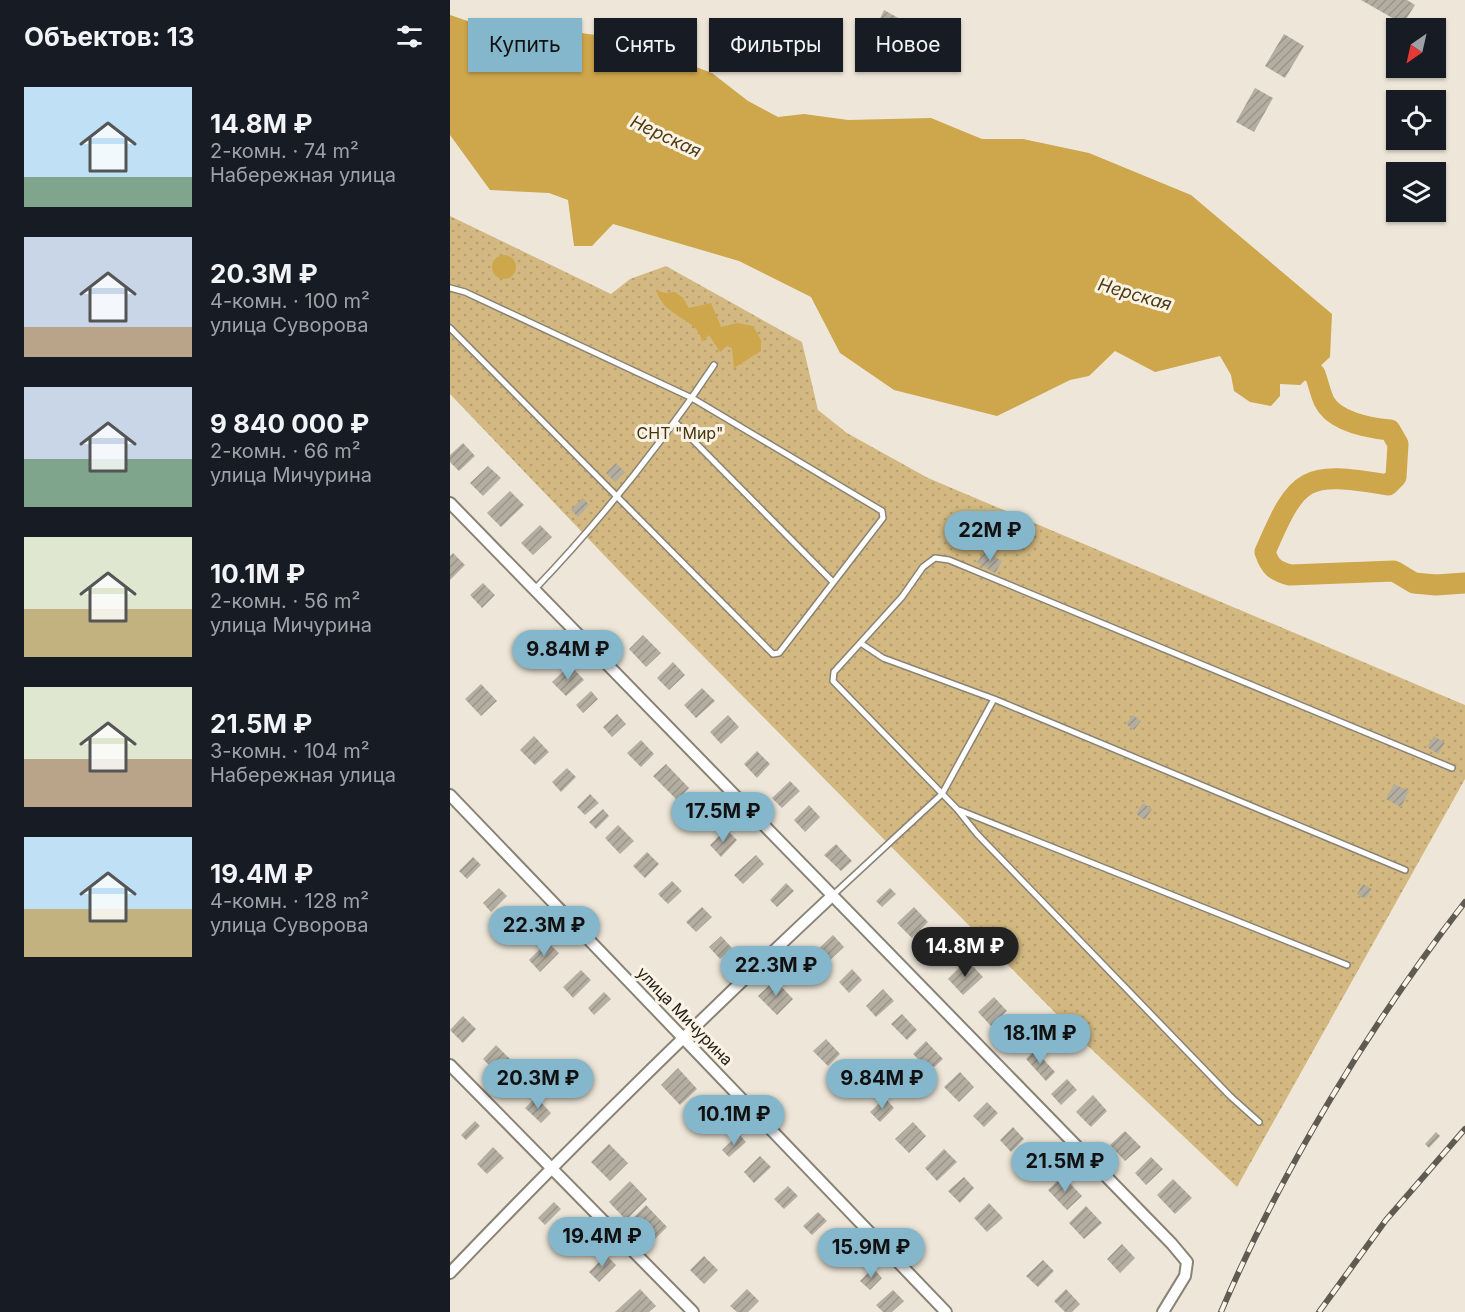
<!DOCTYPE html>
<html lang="ru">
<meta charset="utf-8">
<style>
body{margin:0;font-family:Inter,sans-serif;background:#20242c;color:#f1f3f6;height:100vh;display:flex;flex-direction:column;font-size:22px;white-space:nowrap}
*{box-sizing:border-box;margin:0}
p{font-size:20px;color:#9ea1a6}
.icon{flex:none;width:33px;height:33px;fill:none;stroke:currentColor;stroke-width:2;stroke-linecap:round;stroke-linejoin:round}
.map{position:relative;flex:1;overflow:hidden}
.sheet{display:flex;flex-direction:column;background:#171b24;width:450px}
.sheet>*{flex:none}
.banner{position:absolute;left:18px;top:18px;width:570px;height:54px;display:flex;gap:12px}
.needle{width:39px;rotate:214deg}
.buttons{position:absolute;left:936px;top:18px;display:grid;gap:12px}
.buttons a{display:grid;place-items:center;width:60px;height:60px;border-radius:0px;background:#171b24;box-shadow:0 2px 4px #0004;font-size:30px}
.price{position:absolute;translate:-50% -51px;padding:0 14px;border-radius:21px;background:#85b7cc;color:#111;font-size:20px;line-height:39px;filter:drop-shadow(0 2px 3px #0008)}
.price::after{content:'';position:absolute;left:50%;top:36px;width:18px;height:14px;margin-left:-9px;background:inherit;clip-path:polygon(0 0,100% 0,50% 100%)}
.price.current{background:#222;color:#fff}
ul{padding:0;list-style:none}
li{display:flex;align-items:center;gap:18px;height:150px;padding:0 24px}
li span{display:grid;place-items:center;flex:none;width:168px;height:120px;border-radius:0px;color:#555}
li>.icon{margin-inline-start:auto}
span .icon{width:72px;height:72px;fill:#fffc;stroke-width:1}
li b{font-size:26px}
h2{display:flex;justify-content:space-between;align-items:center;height:72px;padding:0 24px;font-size:26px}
.tag{padding:0 21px;border-radius:0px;background:#171b24;box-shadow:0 2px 4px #0004;font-size:21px;line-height:54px}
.tag.current{background:#85b7cc;color:#111}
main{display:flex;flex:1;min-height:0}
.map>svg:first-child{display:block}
.grass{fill:url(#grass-dots)}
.water{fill:#cea64b}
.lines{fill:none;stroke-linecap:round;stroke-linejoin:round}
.river{stroke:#cea64b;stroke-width:21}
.building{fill:url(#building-hatch)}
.service-casing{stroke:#898376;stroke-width:8}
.minor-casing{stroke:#898376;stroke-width:14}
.service{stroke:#fff;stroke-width:5}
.minor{stroke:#fff;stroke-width:10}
.rail-casing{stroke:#5f5b53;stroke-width:6}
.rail{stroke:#fbf4e6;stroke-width:4;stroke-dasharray:11;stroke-linecap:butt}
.labels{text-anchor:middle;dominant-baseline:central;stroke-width:6;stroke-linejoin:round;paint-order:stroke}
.park-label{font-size:16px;fill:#45340d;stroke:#fbf4e6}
.street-label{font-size:16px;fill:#23201b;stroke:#fbf4e6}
.water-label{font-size:18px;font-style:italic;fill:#4d3c16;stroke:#fbf4e6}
</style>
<main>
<section class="sheet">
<h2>Объектов: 13<svg class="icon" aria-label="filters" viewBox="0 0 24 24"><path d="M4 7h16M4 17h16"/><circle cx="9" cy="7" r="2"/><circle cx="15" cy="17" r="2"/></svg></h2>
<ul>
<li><span style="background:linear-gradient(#bfe0f5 75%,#7fa58c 0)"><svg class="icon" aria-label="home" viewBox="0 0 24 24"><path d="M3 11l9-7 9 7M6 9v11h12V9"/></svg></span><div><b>14.8M ₽</b><p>2-комн. · 74 m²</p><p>Набережная улица</p></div></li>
<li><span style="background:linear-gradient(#c9d6e8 75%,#b9a48a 0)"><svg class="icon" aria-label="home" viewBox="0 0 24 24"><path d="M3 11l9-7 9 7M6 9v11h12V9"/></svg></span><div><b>20.3M ₽</b><p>4-комн. · 100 m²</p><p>улица Суворова</p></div></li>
<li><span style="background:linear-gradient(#c9d6e8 60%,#7fa58c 0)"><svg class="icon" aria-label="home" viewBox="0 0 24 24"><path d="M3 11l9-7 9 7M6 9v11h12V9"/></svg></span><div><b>9 840 000 ₽</b><p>2-комн. · 66 m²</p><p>улица Мичурина</p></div></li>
<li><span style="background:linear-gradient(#dfe7d0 60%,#c2b280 0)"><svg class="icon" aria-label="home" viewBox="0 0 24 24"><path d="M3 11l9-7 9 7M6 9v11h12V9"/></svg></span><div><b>10.1M ₽</b><p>2-комн. · 56 m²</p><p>улица Мичурина</p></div></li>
<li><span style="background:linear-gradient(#dfe7d0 60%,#b9a48a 0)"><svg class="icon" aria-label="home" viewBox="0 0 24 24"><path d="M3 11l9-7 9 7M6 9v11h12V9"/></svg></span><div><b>21.5M ₽</b><p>3-комн. · 104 m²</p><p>Набережная улица</p></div></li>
<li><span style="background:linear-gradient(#bfe0f5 60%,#c2b280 0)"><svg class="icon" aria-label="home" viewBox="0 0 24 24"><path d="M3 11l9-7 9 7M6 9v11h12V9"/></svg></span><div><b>19.4M ₽</b><p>4-комн. · 128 m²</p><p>улица Суворова</p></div></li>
</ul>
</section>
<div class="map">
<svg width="1015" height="1312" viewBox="0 0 1015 1312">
<defs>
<pattern id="grass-dots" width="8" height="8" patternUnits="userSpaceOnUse" patternTransform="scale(1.5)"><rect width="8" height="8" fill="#d3b981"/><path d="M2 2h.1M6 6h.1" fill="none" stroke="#b59f6f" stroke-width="1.8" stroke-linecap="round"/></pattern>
<pattern id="building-hatch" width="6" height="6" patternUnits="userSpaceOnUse" patternTransform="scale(1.5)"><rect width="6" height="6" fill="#b4aea1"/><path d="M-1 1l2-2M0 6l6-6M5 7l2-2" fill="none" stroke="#9a958a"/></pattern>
</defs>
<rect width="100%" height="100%" fill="#eee7d9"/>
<!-- grass -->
<path class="grass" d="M0 216 161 294 180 279 216 266 352 342 368 410 397 433 478 478 1015 705V779L787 1187 637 1045 174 576 0 394Z"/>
<!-- water -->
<path class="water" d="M0 15 50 32 100 29 169 38 262 73 298 101 328 117 354 114 398 120 481 118 532 139H573L639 153 741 195 882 314 880 357 850 385 830 384V396L821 406 800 402 784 391 781 375 770 356 705 372 665 351 639 376 620 380 547 416 444 390 390 353 361 297 289 261 163 224 142 246H124L118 200 99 193 40 190 0 135Z
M42 267a12 12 0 1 1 24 0a12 12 0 1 1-24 0Z
M206 290 215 293 225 292 233 298 239 308 261 303 271 327 287 323 303 326 311 340V351L284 368 282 348 277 346 270 352 259 335 252 342C249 317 215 320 206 290Z"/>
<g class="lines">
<!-- river -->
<path class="river" d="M840 360 865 374C868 382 870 392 874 401 884 422 920 428 940 430L948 444 946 477 938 485C855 471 848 475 815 552 820 567 825 571 840 575L944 571 964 583 986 585 1015 583"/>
</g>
<!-- building -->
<path class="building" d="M911 0H957L965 5 953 24Z
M434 10 459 24 452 36 428 23Z
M834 34 854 46 835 78 815 66Z
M805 88 823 98 804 132 786 122Z
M13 443 25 456 9 471 0 462V455Z
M166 463 175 472 165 482 156 473Z
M38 466 51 478 33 496 20 483Z
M60 491 74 505 51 527 37 513Z
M133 498 139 505 128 517 121 510Z
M90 525 102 537 83 555 71 543Z
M534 551 552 561 545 573 527 563Z
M3 553 15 565 0 580V556Z
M33 583 45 595 32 608 20 595Z
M89 633 105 651 87 668 71 650Z
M193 635 211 653 196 667 179 649Z
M223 662 235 675 219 690 207 678Z
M120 665 134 680 116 696 102 682Z
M31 684 47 701 31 716 15 699Z
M252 688 265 701 246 718 234 705Z
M141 691 148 699 133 713 126 705Z
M167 714 176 724 162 737 153 727Z
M278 715 289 727 271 744 260 732Z
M683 715 691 721 684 730 676 724Z
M84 736 99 752 85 765 70 750Z
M984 736 995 743 988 754 977 747Z
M191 740 204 754 191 767 177 753Z
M307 751 320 764 307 778 294 764Z
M216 764 239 788 227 800 203 776Z
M117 768 126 777 111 792 102 782Z
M340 781 350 791 332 808 322 798Z
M944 784 959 791 951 807 936 799Z
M140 794 149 803 135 815 127 807Z
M248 794 261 808 243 825 230 812Z
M693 803 702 809 695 820 686 814Z
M359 805 370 817 355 832 344 820Z
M153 809 159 816 146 829 139 822Z
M168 825 184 841 170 854 155 838Z
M276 829 287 840 271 857 260 845Z
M386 844 402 861 391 871 374 855Z
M197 852 209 864 195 878 183 866Z
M306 855 314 864 293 884 284 875Z
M23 857 31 865 17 879 9 871Z
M222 881 232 891 218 904 208 894Z
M336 883 344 891 327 907 320 900Z
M913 884 922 889 915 899 907 894Z
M49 888 57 896 41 912 33 903Z
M440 888 446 894 432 907 426 901Z
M252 907 262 917 246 932 236 922Z
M464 907 478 922 462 938 447 923Z
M74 911 84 922 63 941 53 931Z
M383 935 394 947 378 962 367 950Z
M271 936 282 948 270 959 259 947Z
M97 942 109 953 90 972 79 960Z
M517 960 533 977 513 995 498 979Z
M402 969 412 980 399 993 389 982Z
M131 970 141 980 123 998 113 987Z
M325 980 343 999 327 1015 308 996Z
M433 989 444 1001 426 1017 416 1006Z
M154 992 161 999 144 1015 138 1008Z
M544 997 557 1011 541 1026 528 1012Z
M452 1014 467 1030 457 1040 441 1024Z
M13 1016 26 1029 13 1043 0 1030Z
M569 1024 578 1034 564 1047 555 1038Z
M376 1039 390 1054 378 1066 363 1051Z
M476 1041 493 1059 480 1071 463 1054Z
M46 1045 60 1059 46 1072 33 1059Z
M585 1050 605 1072 596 1081 576 1059Z
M403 1062 416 1075 399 1091 386 1078Z
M70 1066 81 1076 65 1091 55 1081Z
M228 1068 247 1089 230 1105 211 1085Z
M510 1072 524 1087 509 1102 494 1087Z
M617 1079 627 1090 611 1105 601 1094Z
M643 1095 657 1111 641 1127 626 1112Z
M86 1097 101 1113 91 1123 75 1108Z
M435 1098 444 1108 430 1122 420 1112Z
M537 1102 548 1113 534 1127 523 1116Z
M261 1106 269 1113 256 1125 249 1118Z
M25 1121 30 1126 16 1140 11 1135Z
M463 1122 476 1136 459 1153 445 1139Z
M563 1127 574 1139 561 1152 550 1140Z
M675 1131 691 1147 675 1161 660 1145Z
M986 1132 990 1136 979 1148 975 1144Z
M289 1134 296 1142 279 1157 272 1150Z
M159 1144 178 1163 160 1181 141 1162Z
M43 1147 54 1158 37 1174 27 1164Z
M583 1148 599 1165 584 1179 568 1162Z
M494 1149 507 1162 487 1181 475 1168Z
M310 1156 321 1167 304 1183 294 1172Z
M701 1157 713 1169 696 1185 685 1173Z
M613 1176 632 1196 617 1210 598 1190Z
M514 1177 524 1188 510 1203 498 1191Z
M723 1179 742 1198 725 1214 707 1195Z
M180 1181 197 1199 176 1220 159 1202Z
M338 1186 348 1196 334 1209 324 1199Z
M104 1202 111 1209 95 1225 88 1218Z
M539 1203 553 1218 537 1232 524 1218Z
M196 1205 217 1227 203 1241 182 1219Z
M636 1206 652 1223 634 1239 619 1223Z
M368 1212 377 1221 362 1235 353 1226Z
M129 1225 140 1235 122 1252 112 1242Z
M399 1241 408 1250 392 1265 384 1256Z
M672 1244 685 1258 670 1273 657 1259Z
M156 1255 166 1265 149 1282 139 1272Z
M254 1256 268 1270 254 1284 240 1270Z
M593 1260 604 1271 588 1287 576 1276Z
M423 1268 432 1278 420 1290 410 1281Z
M190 1289 206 1306 199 1312H165Z
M297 1289 309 1301 298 1312H287L280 1306Z
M616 1289 630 1304 622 1312H615L604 1301Z
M443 1290 454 1301 442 1312H433L426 1305Z"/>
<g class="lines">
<!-- service casing -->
<g class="service-casing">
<path id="service" d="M0 288 15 292 242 398 432 511 433 518 329 653 323 654 0 328
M225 422 383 582
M84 590C151 520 210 446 264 365
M412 644 433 658 544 699 955 870
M509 810 897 965
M383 895 492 794 544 699
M809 1122 780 1096 527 834 507 809 383 681 384 672 452 597 473 567 485 558 499 560 1002 768"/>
</g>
<!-- minor casing -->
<g class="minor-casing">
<path id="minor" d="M0 503 722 1244 737 1262 735 1276 713 1312
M0 795 496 1312
M0 1065 243 1312
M0 1273C124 1143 252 1018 383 895"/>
</g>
<!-- service -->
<use href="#service" class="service"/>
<!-- minor -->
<use href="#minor" class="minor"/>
<!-- rail casing -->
<g class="rail-casing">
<path id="rail" d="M771 1312C831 1171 921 1023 1015 902
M869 1312 936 1220 1015 1129"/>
</g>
<!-- rail -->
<use href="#rail" class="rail"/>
</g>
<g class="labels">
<!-- park labels -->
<g class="park-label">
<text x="230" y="433">СНТ "Мир"</text>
</g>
<!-- street labels -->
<g class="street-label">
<text transform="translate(235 1016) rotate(46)">улица Мичурина</text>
</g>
<!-- water labels -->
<g class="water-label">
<text transform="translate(216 136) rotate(25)">Нерская</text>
<text transform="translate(685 294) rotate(16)">Нерская</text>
</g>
</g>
</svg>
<div class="buttons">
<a><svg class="needle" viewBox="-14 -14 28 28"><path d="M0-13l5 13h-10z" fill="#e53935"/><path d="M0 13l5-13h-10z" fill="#9ea1a6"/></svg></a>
<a><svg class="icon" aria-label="locate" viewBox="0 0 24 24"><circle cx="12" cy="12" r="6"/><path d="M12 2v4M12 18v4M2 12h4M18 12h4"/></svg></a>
<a><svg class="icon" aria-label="layers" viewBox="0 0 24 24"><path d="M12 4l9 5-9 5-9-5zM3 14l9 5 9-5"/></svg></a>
</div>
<b class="price" style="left:540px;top:562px">22M ₽</b>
<b class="price" style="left:118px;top:681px">9.84M ₽</b>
<b class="price" style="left:273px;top:843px">17.5M ₽</b>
<b class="price" style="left:94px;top:957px">22.3M ₽</b>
<b class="price current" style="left:515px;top:978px">14.8M ₽</b>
<b class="price" style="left:326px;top:997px">22.3M ₽</b>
<b class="price" style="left:590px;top:1065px">18.1M ₽</b>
<b class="price" style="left:88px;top:1110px">20.3M ₽</b>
<b class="price" style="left:432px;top:1110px">9.84M ₽</b>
<b class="price" style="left:284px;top:1146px">10.1M ₽</b>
<b class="price" style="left:615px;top:1193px">21.5M ₽</b>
<b class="price" style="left:152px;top:1268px">19.4M ₽</b>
<b class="price" style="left:421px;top:1279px">15.9M ₽</b>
<div class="banner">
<a class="tag current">Купить</a>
<a class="tag">Снять</a>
<a class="tag">Фильтры</a>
<a class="tag">Новое</a>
</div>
</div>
</main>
